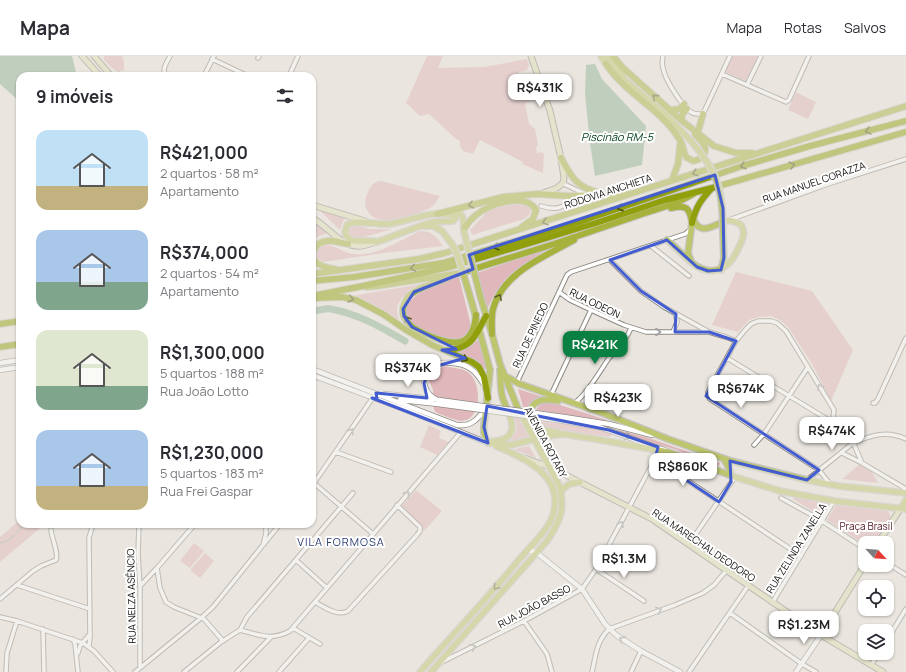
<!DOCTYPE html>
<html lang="pt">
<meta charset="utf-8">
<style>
body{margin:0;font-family:Manrope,sans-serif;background:#f2f2f3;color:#2b2b33;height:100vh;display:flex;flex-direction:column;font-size:15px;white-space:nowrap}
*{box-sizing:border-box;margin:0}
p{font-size:13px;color:#7c7c81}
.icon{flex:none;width:22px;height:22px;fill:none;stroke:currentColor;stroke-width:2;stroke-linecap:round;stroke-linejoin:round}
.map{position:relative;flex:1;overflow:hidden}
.panel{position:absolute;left:16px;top:16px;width:300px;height:456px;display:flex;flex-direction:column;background:#fff;border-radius:12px;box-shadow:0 1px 3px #0004}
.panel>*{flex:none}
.needle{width:26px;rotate:116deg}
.tools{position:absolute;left:858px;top:480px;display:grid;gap:8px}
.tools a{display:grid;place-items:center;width:36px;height:36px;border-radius:8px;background:#fff;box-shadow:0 1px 3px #0004;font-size:20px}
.price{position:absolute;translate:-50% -34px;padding:0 9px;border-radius:8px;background:#fff;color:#222;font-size:13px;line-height:26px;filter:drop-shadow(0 1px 2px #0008)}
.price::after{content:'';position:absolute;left:50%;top:24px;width:12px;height:9px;margin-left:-6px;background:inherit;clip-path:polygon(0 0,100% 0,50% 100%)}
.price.current{background:#0b8043;color:#fff}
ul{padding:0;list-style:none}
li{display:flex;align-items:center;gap:12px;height:100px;padding:0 20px}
li span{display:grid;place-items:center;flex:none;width:112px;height:80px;border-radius:12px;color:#555}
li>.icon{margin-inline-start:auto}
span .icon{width:48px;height:48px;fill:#fffc;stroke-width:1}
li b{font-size:17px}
h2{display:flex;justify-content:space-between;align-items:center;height:48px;padding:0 20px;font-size:17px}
header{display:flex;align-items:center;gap:24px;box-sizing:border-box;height:56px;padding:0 20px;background:#fff;border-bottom:1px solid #e1e1e2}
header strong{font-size:19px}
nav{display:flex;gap:22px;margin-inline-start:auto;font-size:14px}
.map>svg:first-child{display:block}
.green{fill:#e0b7ba}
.water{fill:#8eb194}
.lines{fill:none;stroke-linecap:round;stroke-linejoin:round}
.stream{stroke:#8eb194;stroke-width:1}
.river{stroke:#8eb194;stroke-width:7}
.minor-casing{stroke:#8d8983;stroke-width:5.5}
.tertiary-casing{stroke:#8d8983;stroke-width:6}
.secondary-casing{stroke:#8d8983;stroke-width:7}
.primary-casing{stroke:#c6c6c5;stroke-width:8}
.trunk-casing{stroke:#c6c6c5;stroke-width:8}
.motorway-casing{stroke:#c6c6c5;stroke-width:8}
.minor{stroke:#fff;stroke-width:3.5}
.tertiary{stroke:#fff;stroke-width:4.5}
.secondary{stroke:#dee2b6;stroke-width:5}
.primary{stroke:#bdc56d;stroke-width:5.5}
.trunk{stroke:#a7b23c;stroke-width:6}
.motorway{stroke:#919f0c;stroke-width:6}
.tertiary-bridge-casing{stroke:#8d8983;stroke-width:6;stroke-linecap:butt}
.primary-bridge-casing{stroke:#c6c6c5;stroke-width:8;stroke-linecap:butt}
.tertiary-bridge{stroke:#fff;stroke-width:4.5}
.primary-bridge{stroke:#bdc56d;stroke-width:5.5}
.oneway{stroke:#5c6125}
.oneway2{stroke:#4b500d}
.oneway3{stroke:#a09f9f}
.oneway4{stroke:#707442}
.marked{fill:none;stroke:#435ccf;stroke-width:3;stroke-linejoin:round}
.labels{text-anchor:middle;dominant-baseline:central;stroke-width:4;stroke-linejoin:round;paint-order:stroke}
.street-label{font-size:10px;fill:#12100e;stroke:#fff}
.park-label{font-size:10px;fill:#5b212b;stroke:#fff}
.water-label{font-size:11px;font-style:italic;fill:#023e19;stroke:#fff}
.neighbourhood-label{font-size:11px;letter-spacing:1px;fill:#2c3b74;stroke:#fff}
</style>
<header>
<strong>Mapa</strong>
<nav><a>Mapa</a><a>Rotas</a><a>Salvos</a></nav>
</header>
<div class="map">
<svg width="906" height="616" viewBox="0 0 906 616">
<rect width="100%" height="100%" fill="#eae6df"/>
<!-- green -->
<path class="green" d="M104 0H122L124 5V14L118 16 112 12 104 4Z
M427 0H443L438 12 484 11 527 3 529 9 527 14 519 16 511 30 517 40 525 39 539 34 542 43 525 47 529 68 535 73 538 88 536 93 537 97 541 96 544 98 543 117 522 108 523 106 480 84 473 98 463 95 460 90V85L455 82 429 58 420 60 406 47Z
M733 0H758L746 25 725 16Z
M796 36 816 46 808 63 788 54Z
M381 125 440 140C437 144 435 149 430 152 416 159 377 174 367 154 364 148 365 142 368 136 371 129 374 126 381 125Z
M509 146 524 147 532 153 529 159 524 163 472 179 470 174 487 156 497 150Z
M318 153 347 161 343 165 340 174Z
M312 164 322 171 328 177 319 180 312 185Z
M356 168 369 173H392L357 183 348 182 347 173 349 170Z
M420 175C432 175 436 180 443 190L384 197 323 206 316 201V194C329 182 339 196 353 198 376 201 400 184 420 175Z
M548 193C517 212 502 219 487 254L477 217Z
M736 216 812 235 853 294 831 345 812 308 788 271 780 264 771 260 758 261 749 264 738 276 712 269Z
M459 221 470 265V271L467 278 458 284 437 283 411 268 404 255C411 236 441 226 459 221Z
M421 228C410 233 396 243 397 257 397 259 399 263 400 266L398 267 373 249 352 240Z
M480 281 486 313H484L472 303 455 297C466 294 473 290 480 281Z
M444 310C452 312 463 312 469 317 482 327 482 365 461 365 453 364 444 359 437 357L434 354 433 334 429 325 431 318Z
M518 333 543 341 536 343 528 352 523 351Z
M551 346 610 365 536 354 540 348Z
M514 361H519L529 382 513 386H504C516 382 519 372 514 361Z
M537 365 593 371 613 378 609 381 554 374 539 370Z
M429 369 441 375 439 382 449 386 437 399 420 391Z
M618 374 649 382 720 407 718 411 674 393 653 387 618 375Z
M529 390 536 402 515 394V393Z
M860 408 872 416 878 427 842 423Z
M416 434 442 455 424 475 412 460 401 451Z
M794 441 830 448 822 461 793 443Z
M836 449 888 455 890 459V463L875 487H865V489L827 464Z
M20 464V468H45L0 506V481Z
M194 487 204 495 190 512 180 505Z
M205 497 214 505 200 522 190 514Z"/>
<!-- water -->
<path class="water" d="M0 0H72L77 20H20V46L0 28Z
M595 8 602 23 646 70 642 109 595 120 590 87 585 38 586 9Z"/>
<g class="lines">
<!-- stream -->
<path class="stream" d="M0 487C12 485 17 476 25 468"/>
<!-- river -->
<path class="river" d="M312 255C318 255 325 252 331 253 358 258 381 271 405 285"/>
<!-- minor casing -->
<g class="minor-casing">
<path id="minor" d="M663 0C662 4 662 8 663 12 665 24 682 50 691 56 695 59 699 58 703 58L730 0
M258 2 259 0
M212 3 248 20
M722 18 786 46 789 44 809 0
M166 20C161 14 167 6 170 0
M204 20 214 0
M289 20 298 0
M747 29 761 0
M562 127 587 139
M541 150C553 154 566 154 570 140
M729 164 828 128 906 103
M651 190 689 220
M610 204 641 235 664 251 709 276 726 281 736 285
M559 236 570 244 591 254 624 269 646 276H709
M673 276 677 266 676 258
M727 302 845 374 850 379 862 407 906 433
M519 327 518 324 567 219 571 216 685 178 691 173
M312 330 315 319
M551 339 591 254
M873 347H875L878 343 906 282
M574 348C589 335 598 318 609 302 618 291 626 285 631 272
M830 365 833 362 834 354 786 275 777 267 771 265H758L751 268 746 273 736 285 708 336V340L710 343 819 414 830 428
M754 389 764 378 808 311
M336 396 391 416
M842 397 862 407
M655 403 801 500
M807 424 853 387C872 379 887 374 906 383
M314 427 373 478
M312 430 374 340
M781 442 819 463 865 493
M139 468 138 498 140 530V612
M689 488 735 421
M263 489 266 477V468
M296 504 327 532
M887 507 906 519
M157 512 160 532 166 546 174 551 204 563 223 585
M596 513 644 545
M17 529 90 553
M140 530 157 512 195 468
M0 543 33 515 41 510 56 504C59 498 52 483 51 474
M315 546C324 551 338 561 348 555L417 479 420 475V471L397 449
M772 547 834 445
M730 557 802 608 816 616
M0 561 17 565 83 587 94 595 113 616
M524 565 547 598 552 616
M293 572 320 588
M43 573 44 616
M240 574C259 579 271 585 290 575L461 376
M73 583 75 588 78 616
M887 584 906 553
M89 590 90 581 89 482 93 468
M78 597 80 590 89 579
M440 607 524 565 582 533 596 513 655 403 657 397 656 393
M871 609 879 597
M6 616 7 597 17 565
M135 616 201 562 213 551 280 468
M184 616 221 586 240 574 247 561 253 554 353 437
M237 616 271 581
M279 616 309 582
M592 616C596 599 596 586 609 573L675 549 703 537 714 529 726 515
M631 616 641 595
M689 616 748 530"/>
</g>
<!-- tertiary casing -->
<g class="tertiary-casing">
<path id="tertiary" d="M0 307 20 304
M312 313 457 369C471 371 478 363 486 352
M0 314 20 311
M312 319 406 354 488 387
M385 338 433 343
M400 344 438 348
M438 344C424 339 419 321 431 311 441 304 461 306 471 313 477 317 481 324 485 330
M564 361 609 368 652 379
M564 365 599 371 667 395
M528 494 537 497 582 533 605 568 616 579 641 595 680 616
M796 616 821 579"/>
</g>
<!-- secondary casing -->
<g class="secondary-casing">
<path id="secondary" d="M82 0 100 20
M94 0 111 20
M531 0 550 55 561 102 564 122 563 127 557 132 543 137
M312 149 365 165
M312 162C326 169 341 190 357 190 363 191 370 188 375 186
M524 402 550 411 652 463 816 576 883 616
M878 487 901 452
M821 579 865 508"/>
</g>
<!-- primary casing -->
<g class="primary-casing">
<path id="primary" d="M601 0 606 8 666 59 691 85
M607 0 623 19
M451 157C465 153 463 165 464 175
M420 170 433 166 453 165 456 161C435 151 409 166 388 168 377 169 355 163 347 169L345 176C349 191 366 182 377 186L420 170H433L442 175
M667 184C676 191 683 200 692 207 710 221 728 215 737 195 741 187 747 178 741 169 737 166 731 164 726 165 714 168 700 182 693 162
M691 205 688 197 692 167
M721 214 724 202 723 175
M472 247 490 314 484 371V377L488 387
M505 320 520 328 605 358 668 383 731 405 807 424 838 430 906 437
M558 345C553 344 548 343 543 344 530 346 525 361 535 370 541 375 552 375 559 377
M490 386C497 385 507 384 510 378 517 368 504 350 502 339 500 331 501 322 500 314
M488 387 511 389 547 380 564 378 595 383 668 396 735 421 780 435 834 445 906 453
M724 403 730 414 732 420
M561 435 569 428 580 426
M901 452 906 444
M420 616C452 579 486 544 517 506 527 494 538 484 547 471 552 464 555 454 555 445 555 415 520 400 496 390
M431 616 547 485C560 465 566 453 559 429L518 353 500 308 492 278 481 243"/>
</g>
<!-- trunk casing -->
<g class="trunk-casing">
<path id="trunk" d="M613 0 623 12 681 64 714 90 736 97H752
M606 8C625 37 659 52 678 81 683 87 683 94 686 101L693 105C701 104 708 97 704 89 702 85 698 82 695 78
M671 54 679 53 684 48
M681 64 683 57 687 53
M698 76 703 58
M561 102C571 121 578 133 601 137
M672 124 678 108 680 89
M671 152C687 148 690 153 692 167
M437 158 503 141 537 138 570 140 627 138
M464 173C467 168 471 163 476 159 488 149 525 135 536 154L533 163 522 171
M335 213C329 212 322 211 317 207 307 199 316 186 327 185 333 184 341 187 348 188
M312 218 419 203 445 197 906 50
M446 222C434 228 417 231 408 241 404 247 401 255 404 261 408 270 417 274 425 278 451 290 473 294 476 259
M367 231 377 230 461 217 554 188 642 158 676 147 693 138
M492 278C492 270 491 261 493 253 503 216 544 201 574 184"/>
</g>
<!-- motorway casing -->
<g class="motorway-casing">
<path id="motorway" d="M692 167C696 151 700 145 711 133
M312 225 354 221 443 207 582 165 742 110 810 90 906 65
M312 240 358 231 450 211 596 167 665 144 712 132 906 76
M316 242 342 241 356 244 383 258 406 274 432 289 472 306 479 311 484 321 488 342
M0 268 20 265
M0 291 20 288
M445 294C472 294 475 280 486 260"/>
</g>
<!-- minor -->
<use href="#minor" class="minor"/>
<!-- tertiary -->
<use href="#tertiary" class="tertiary"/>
<!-- secondary -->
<use href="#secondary" class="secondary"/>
<!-- primary -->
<use href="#primary" class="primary"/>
<!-- trunk -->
<use href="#trunk" class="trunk"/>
<!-- motorway -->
<use href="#motorway" class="motorway"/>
<!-- tertiary-bridge casing -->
<g class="tertiary-bridge-casing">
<path id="tertiary-bridge" d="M439 344 564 361
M438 348 564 365"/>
</g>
<!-- primary-bridge casing -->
<g class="primary-bridge-casing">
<path id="primary-bridge" d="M691 85C718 116 723 134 723 175
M442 175 452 188 458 200 472 247
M464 176 481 243"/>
</g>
<!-- tertiary-bridge -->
<use href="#tertiary-bridge" class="tertiary-bridge"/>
<!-- primary-bridge -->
<use href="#primary-bridge" class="primary-bridge"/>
</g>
<!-- one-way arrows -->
<defs><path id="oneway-chevron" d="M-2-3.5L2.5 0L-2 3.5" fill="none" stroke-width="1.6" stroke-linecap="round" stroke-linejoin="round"/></defs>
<g class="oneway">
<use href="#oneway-chevron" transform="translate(655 41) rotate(-139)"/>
<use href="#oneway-chevron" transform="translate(695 117) rotate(162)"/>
<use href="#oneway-chevron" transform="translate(471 149) rotate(166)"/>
<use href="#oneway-chevron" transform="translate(545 166) rotate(163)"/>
<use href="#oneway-chevron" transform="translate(499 241) rotate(-61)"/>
<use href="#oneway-chevron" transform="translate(407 263) rotate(-122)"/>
</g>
<g class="oneway2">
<use href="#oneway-chevron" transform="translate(868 75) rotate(165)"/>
<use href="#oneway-chevron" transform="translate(792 109) rotate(-16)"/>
<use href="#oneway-chevron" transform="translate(743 110) rotate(163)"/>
<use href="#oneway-chevron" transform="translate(620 152) rotate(161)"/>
<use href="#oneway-chevron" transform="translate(496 191) rotate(164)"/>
<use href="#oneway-chevron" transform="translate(413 212) rotate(171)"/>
<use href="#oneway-chevron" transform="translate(351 243) rotate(14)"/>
<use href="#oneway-chevron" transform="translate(465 303) rotate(23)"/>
</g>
<g class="oneway3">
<use href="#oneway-chevron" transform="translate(658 276)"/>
<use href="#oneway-chevron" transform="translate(820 331) rotate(-121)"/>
<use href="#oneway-chevron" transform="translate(351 375) rotate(-56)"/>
<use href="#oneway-chevron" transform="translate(628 381) rotate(22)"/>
<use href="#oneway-chevron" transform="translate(407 438) rotate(-49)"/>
<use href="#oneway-chevron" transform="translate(621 468) rotate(-61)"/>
<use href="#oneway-chevron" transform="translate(659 554) rotate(-20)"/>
<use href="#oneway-chevron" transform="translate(622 583) rotate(-148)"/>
<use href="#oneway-chevron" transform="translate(473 591) rotate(-27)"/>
</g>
<use class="oneway4" href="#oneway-chevron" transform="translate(496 531) rotate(131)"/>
<!-- marked area -->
<path d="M0 0H906V616H0ZM715 119 723 152 724 202 721 214 708 215 697 211 667 184 610 204 641 235 676 258 675 276H709L736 285 706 340 819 414 807 424 730 405 731 426 719 446 655 403 658 391 609 374 487 350 484 371 488 387 372 342 377 343 376 337 427 342 424 327 430 312 465 302 442 294 456 293 412 271 404 260 403 253 414 236 473 213 469 199Z" fill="#eae6df" fill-opacity=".55" fill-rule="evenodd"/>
<path class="marked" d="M715 119 723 152 724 202 721 214 708 215 697 211 667 184 610 204 641 235 676 258 675 276H709L736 285 706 340 819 414 807 424 730 405 731 426 719 446 655 403 658 391 609 374 487 350 484 371 488 387 372 342 377 343 376 337 427 342 424 327 430 312 465 302 442 294 456 293 412 271 404 260 403 253 414 236 473 213 469 199Z"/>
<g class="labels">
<!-- street labels -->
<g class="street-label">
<text transform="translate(814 126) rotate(-19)">RUA MANUEL CORAZZA</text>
<text transform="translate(608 135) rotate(-18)">RODOVIA ANCHIETA</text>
<text transform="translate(595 247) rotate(26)">RUA ODEON</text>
<text transform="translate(530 279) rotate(-65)">RUA DE PINEDO</text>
<text transform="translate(546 386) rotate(62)">AVENIDA ROTARY</text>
<text transform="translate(704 489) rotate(34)">RUA MARECHAL DEODORO</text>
<text transform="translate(796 492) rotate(-58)">RUA ZELINDA ZANELLA</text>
<text transform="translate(131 540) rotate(-91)">RUA NELZA ASÊNCIO</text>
<text transform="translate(534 550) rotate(-28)">RUA JOÃO BASSO</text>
</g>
<!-- park labels -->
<g class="park-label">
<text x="866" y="470">Praça Brasil</text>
</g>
<!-- water labels -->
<g class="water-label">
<text x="617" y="80">Piscinão RM-5</text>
</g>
<!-- neighbourhood labels -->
<g class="neighbourhood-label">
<text x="341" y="485">VILA FORMOSA</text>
</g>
</g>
</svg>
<div class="tools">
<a><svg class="needle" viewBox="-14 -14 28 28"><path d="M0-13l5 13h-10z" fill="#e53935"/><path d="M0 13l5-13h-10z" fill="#7c7c81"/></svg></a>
<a><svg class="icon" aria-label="locate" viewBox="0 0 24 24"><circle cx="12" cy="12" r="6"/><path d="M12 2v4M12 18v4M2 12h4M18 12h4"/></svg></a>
<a><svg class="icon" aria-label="layers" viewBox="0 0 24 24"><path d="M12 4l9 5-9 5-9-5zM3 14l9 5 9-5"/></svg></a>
</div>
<b class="price" style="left:540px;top:52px">R$431K</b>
<b class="price current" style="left:595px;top:309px">R$421K</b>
<b class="price" style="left:408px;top:332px">R$374K</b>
<b class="price" style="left:741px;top:353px">R$674K</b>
<b class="price" style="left:618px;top:362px">R$423K</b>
<b class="price" style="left:832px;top:395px">R$474K</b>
<b class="price" style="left:683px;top:431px">R$860K</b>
<b class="price" style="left:624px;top:523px">R$1.3M</b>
<b class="price" style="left:804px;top:589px">R$1.23M</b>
<section class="panel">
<h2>9 imóveis<svg class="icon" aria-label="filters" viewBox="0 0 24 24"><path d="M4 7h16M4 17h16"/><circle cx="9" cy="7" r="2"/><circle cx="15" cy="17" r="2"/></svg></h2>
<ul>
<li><span style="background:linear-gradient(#bfe0f5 70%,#c2b280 0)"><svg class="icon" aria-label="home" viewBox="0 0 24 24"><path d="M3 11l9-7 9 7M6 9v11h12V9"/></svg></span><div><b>R$421,000</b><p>2 quartos · 58 m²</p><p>Apartamento</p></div></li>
<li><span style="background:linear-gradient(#a9c7e8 65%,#7fa58c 0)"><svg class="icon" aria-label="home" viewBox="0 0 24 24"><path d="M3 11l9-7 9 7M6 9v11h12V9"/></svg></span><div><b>R$374,000</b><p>2 quartos · 54 m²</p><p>Apartamento</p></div></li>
<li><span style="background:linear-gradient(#dfe7d0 70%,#7fa58c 0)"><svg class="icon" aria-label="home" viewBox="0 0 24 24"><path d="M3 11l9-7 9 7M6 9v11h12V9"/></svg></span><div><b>R$1,300,000</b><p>5 quartos · 188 m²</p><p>Rua João Lotto</p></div></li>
<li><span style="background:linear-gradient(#a9c7e8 70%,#c2b280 0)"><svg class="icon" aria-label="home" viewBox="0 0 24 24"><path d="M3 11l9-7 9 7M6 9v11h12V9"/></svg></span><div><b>R$1,230,000</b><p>5 quartos · 183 m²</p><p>Rua Frei Gaspar</p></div></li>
</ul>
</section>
</div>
